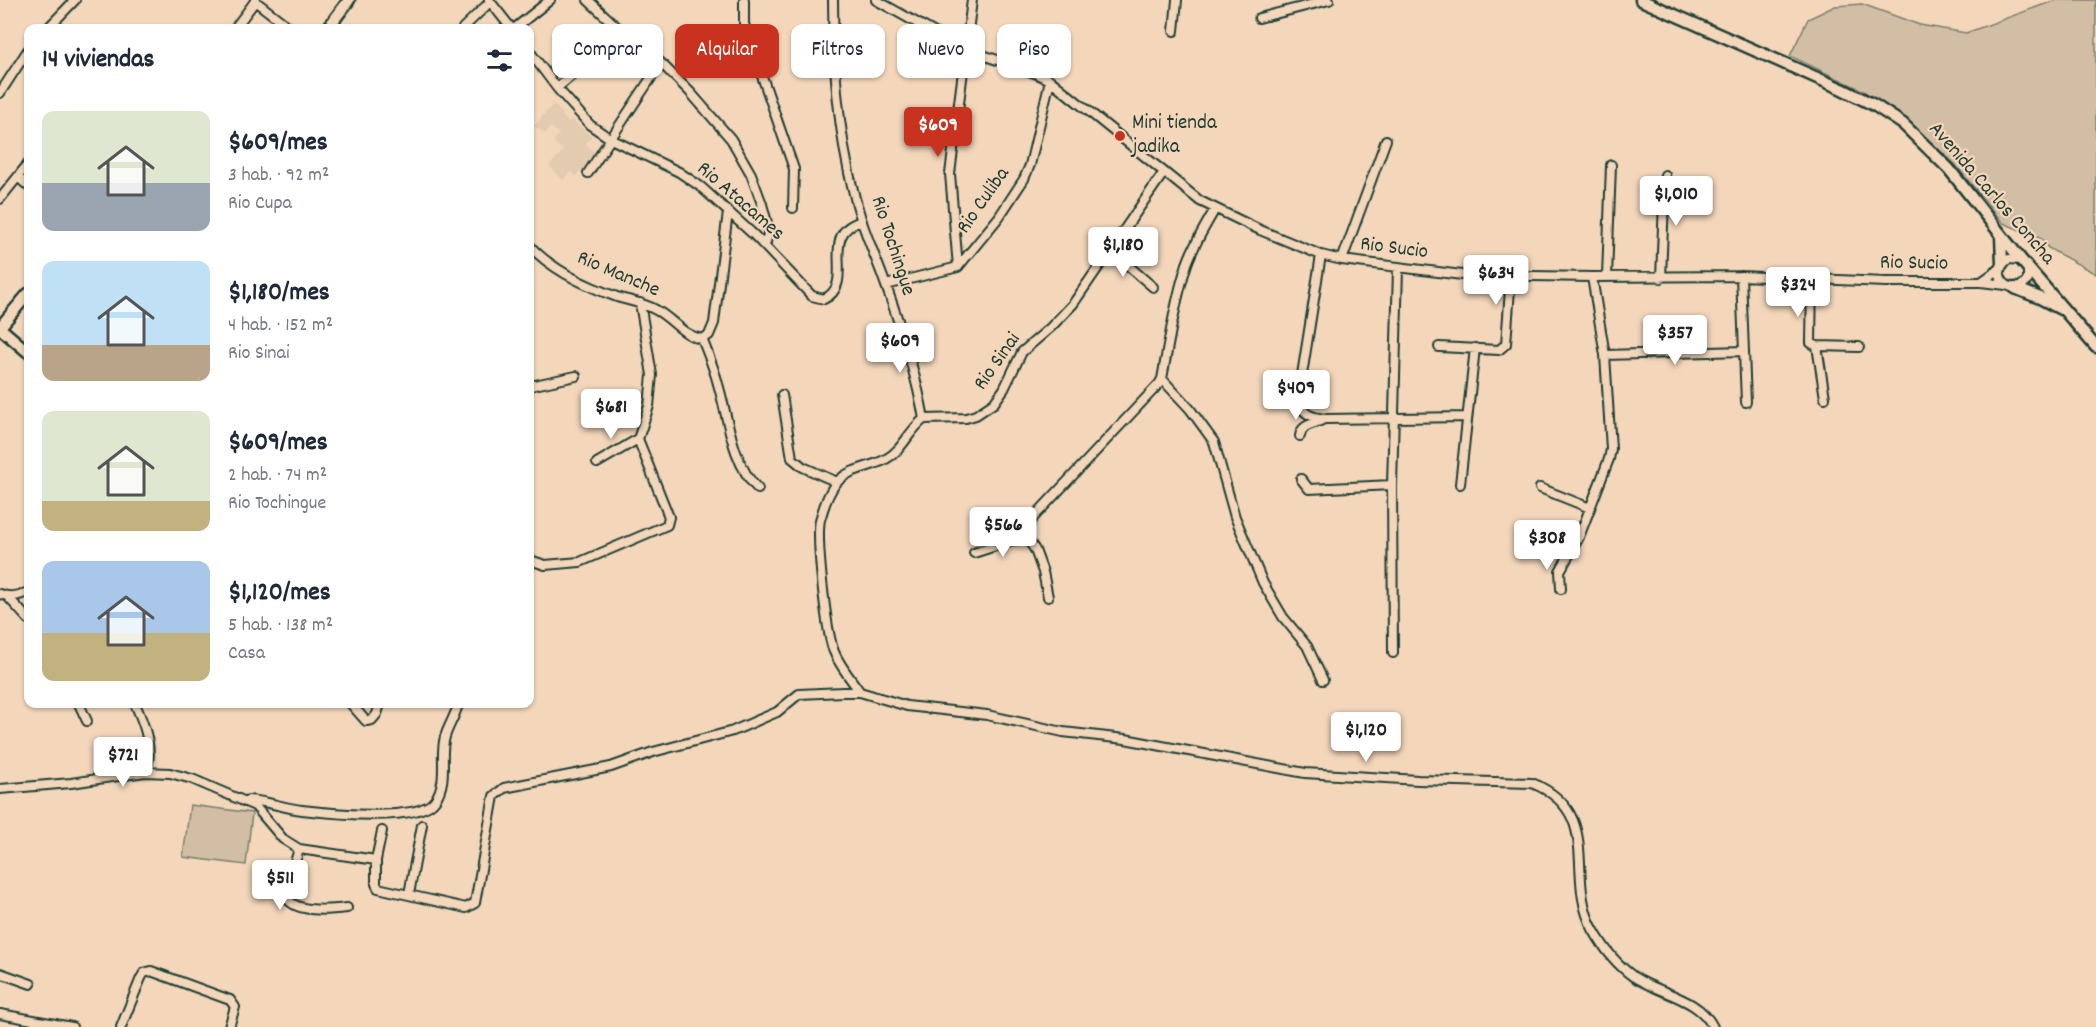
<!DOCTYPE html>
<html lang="es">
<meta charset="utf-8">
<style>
body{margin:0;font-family:Dekko,sans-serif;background:#f6f6f7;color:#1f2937;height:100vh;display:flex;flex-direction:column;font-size:22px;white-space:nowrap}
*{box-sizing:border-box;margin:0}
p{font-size:20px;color:#747a83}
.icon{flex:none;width:33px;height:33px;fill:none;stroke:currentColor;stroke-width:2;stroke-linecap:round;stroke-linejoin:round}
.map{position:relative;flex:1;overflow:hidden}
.sheet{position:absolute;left:24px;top:24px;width:510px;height:684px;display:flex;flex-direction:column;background:#fff;border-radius:12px;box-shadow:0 2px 4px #0004}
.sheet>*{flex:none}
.guide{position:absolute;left:552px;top:24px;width:570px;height:54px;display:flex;gap:12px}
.price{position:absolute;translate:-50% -51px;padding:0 14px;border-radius:6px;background:#fff;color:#222;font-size:20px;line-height:39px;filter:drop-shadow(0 2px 3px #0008)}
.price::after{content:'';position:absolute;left:50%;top:36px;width:18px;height:14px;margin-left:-9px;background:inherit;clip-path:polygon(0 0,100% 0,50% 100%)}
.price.selected{background:#c8321e;color:#fff}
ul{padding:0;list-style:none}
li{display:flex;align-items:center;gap:18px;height:150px;padding:0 18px}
li span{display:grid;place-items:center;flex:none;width:168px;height:120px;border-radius:12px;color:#555}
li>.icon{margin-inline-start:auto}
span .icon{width:72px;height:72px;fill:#fffc;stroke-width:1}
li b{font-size:26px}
h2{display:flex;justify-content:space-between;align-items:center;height:72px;padding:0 18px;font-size:26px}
.pill{padding:0 21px;border-radius:12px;background:#fff;box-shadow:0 2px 4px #0004;font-size:21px;line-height:54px}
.pill.selected{background:#c8321e;color:#fff}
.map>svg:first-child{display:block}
.built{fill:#e3cbb0}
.green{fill:#d2bea5;stroke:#787e6c;stroke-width:1.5}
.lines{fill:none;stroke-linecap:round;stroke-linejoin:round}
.street-casing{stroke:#1f3d34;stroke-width:12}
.secondary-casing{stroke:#1f3d34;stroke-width:15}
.street{stroke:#f4d7bb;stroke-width:8}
.secondary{stroke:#f4d7bb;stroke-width:10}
.poi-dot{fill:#c8321e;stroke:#f4d7bb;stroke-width:2}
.labels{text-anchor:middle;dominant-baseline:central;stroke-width:4.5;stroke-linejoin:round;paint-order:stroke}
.poi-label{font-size:21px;fill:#1f3d34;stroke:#f4d7bb;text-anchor:start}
.street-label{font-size:21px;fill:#1f3d34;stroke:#f4d7bb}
</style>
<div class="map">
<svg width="2096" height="1027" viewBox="0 0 2096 1027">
<rect width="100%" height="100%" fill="#f4d7bb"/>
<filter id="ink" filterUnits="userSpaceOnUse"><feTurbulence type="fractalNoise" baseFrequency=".0167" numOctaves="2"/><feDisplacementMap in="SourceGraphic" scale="12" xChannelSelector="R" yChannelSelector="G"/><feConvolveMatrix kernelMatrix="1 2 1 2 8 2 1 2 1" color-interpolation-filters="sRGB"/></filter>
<g filter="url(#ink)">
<!-- built -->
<path class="built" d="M553 104 563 114 562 116 568 122 572 119 592 137 586 144 597 155 581 174 579 172 576 176 571 171 563 180 549 166 563 151 553 141 559 134 551 127 545 134 534 126Z"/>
<!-- green -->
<path class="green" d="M2056 0H2096V274L2048 248 2042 239 2003 223 1954 163 1908 122 1862 90 1790 56 1808 19 1835 6 1862 4 1920 25 1966 33Z
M190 805 252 813 246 865 183 857Z"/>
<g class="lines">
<!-- street casing -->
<g class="street-casing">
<path id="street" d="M489 0 511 28
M588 0 618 28 661 63 690 92 731 139 751 174 762 204 769 230 765 246
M744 0V24L794 169 793 208
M833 0C833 72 840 154 862 222 869 243 878 263 885 283 901 327 916 373 924 419 909 430 903 450 886 459 870 468 850 468 837 482 829 491 823 509 820 520 816 541 826 628 833 649 838 664 851 679 860 692
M876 0 960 47 1037 74 1050 80 1200 201 1260 230 1321 255 1342 260 1462 275 1592 277 1741 276 1886 282H1981L2006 285
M255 1 290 28
M1259 18 1329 0
M48 28 75 0
M235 28 256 0
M463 28 490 2
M515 28 550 0
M1174 31 1177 0
M530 52 557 88 590 125 611 139 679 172 701 187 754 235 812 296 824 299C858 283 816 233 862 221
M557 88 593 58 618 28
M0 93 28 50
M588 173 661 63
M18 177 28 186
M0 199 28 164
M530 246C552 270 586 286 617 297 630 301 644 303 656 310 673 319 683 336 702 339L709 335 714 323 728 212
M1110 250 1153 287
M1321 255 1298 400C1303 415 1311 417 1326 419L1467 417
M1342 260 1386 140
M2021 260 2009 259C1992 269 2001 291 2020 287L2028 280V267
M958 267 950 174 972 0
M1741 276 1746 402
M1607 277 1611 165
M1661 278 1665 175
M1812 279 1811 343 1817 346 1859 347
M1981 282 2001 268
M886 285 958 267 999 217 1024 179 1030 165 1050 80
M702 339C708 354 714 368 718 384 728 417 732 464 758 489
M1817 346 1825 398
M1439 347 1499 350 1506 344 1511 275
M1605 355 1744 351
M1162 379 1190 409 1214 442 1235 517 1263 583 1283 617 1307 646 1323 680
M530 386 576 376
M782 395 792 458 803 467 837 482
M924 419 966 418 976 415 994 403 1004 389 1022 352 1051 327 1073 304 1164 172
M1300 436C1302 423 1314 425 1324 419
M597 463 638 439
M1301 479 1309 489 1392 485
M1460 484 1475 348
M1540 488 1590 508
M974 553 1014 540 1027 538
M530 560 545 565 580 562 667 525 669 517 638 439 649 406 652 375 640 303
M1561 589 1560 571 1579 537 1609 459 1611 449 1605 355 1592 277
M0 594C10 598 18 596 28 592
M8 597 28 619
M1048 597 1043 572 1035 550 1027 538 1028 526 1032 519 1159 384 1162 379C1169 341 1175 301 1187 264 1194 244 1205 227 1215 209
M1393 653 1392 485 1398 269
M79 704 87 721
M135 704C144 723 155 751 145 772
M351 704 366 721 372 720 377 714 380 704
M0 789 71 783 145 772 170 773 192 779 255 806 283 839 299 849 376 860V884L378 888 466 908 475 903 494 796 504 788 611 767 653 752 733 731 777 712 799 694 843 692H860L907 706 987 715 1063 732 1125 739 1305 773 1418 780 1532 783C1605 813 1564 876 1593 929 1603 947 1617 965 1634 977 1660 994 1699 998 1713 1027
M248 800C268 801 283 808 302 810 328 813 420 823 435 800 449 780 439 756 445 737 448 726 456 715 458 704
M299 849 285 895C293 914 330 910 347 908
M376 860 382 831
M409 894 422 825
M0 973 31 984
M0 1014 72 1027
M121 1027 141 978 144 973 151 971 230 1000 235 1007 229 1027"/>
</g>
<!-- secondary casing -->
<g class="secondary-casing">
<path id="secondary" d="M1641 0 1842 89 1874 105 1903 124 1949 169 2022 261 2096 347
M328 28 349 0
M2001 235 2002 264
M2015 288 2040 298 2061 309
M0 327 28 294
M0 328 28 352"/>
</g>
<!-- street -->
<use href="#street" class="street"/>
<!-- secondary -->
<use href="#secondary" class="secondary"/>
</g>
</g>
<!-- markers -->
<circle class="poi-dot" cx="1120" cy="136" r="6"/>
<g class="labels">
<!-- poi labels -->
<g class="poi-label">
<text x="1132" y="124">Mini tienda<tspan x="1132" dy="24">jadika</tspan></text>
</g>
<!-- street labels -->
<g class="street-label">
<text transform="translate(1991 194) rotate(49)">Avenida Carlos Concha</text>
<text transform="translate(984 201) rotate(-55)">Rio Culiba</text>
<text transform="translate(740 202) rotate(41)">Rio Atacames</text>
<text transform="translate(892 246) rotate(72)">Rio Tochingue</text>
<text transform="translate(1394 249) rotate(7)">Rio Sucio</text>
<text transform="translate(1914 264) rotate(1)">Rio Sucio</text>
<text transform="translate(618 275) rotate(23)">Rio Manche</text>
<text transform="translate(998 362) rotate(-55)">Rio Sinai</text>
</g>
</g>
</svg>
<b class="price selected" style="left:938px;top:158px">$609</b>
<b class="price" style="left:1676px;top:227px">$1,010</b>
<b class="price" style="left:1123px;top:278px">$1,180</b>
<b class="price" style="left:1496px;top:306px">$634</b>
<b class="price" style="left:1798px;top:318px">$324</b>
<b class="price" style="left:1675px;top:366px">$357</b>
<b class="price" style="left:900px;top:374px">$609</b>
<b class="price" style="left:1296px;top:421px">$409</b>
<b class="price" style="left:611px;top:440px">$681</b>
<b class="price" style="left:1003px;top:558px">$566</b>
<b class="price" style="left:1547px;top:571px">$308</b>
<b class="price" style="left:1366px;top:763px">$1,120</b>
<b class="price" style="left:123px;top:788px">$721</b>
<b class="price" style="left:280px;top:911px">$511</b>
<div class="guide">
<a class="pill">Comprar</a>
<a class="pill selected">Alquilar</a>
<a class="pill">Filtros</a>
<a class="pill">Nuevo</a>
<a class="pill">Piso</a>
</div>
<section class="sheet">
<h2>14 viviendas<svg class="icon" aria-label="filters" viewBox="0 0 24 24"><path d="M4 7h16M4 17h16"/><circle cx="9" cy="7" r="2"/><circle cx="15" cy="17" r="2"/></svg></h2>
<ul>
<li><span style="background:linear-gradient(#dfe7d0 60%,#9aa5b1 0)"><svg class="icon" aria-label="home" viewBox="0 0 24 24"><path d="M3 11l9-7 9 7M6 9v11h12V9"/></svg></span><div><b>$609/mes</b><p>3 hab. · 92 m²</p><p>Rio Cupa</p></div></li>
<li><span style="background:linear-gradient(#bfe0f5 70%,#b9a48a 0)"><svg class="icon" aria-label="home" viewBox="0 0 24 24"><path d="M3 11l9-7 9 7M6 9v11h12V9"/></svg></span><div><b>$1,180/mes</b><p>4 hab. · 152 m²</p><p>Rio Sinai</p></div></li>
<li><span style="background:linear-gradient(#dfe7d0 75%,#c2b280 0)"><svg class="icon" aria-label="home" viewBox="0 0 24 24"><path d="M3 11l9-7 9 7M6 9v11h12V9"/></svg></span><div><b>$609/mes</b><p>2 hab. · 74 m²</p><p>Rio Tochingue</p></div></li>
<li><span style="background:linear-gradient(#a9c7e8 60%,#c2b280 0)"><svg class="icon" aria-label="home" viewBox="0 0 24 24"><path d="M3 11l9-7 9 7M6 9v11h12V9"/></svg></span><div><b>$1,120/mes</b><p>5 hab. · 138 m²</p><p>Casa</p></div></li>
</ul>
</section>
</div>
